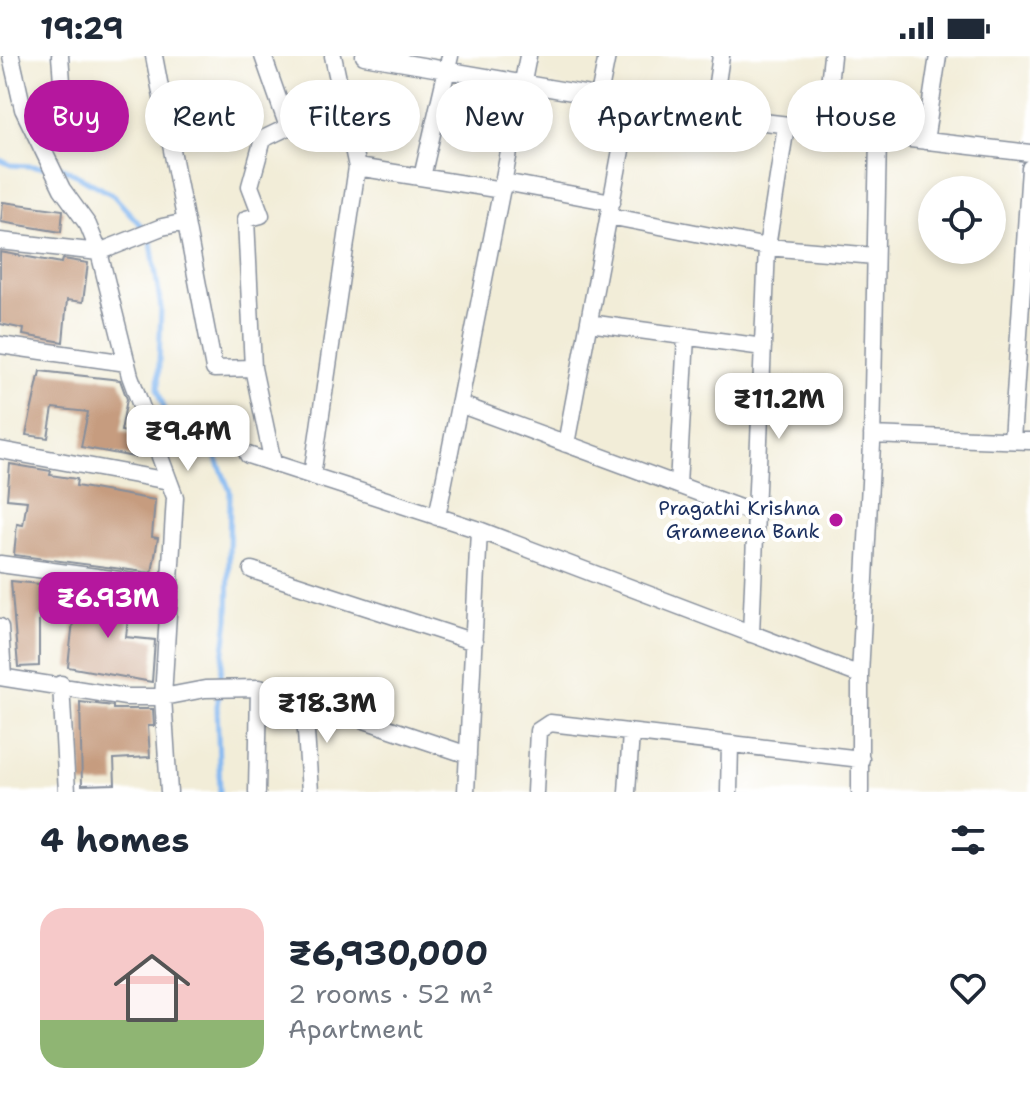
<!DOCTYPE html>
<meta charset="utf-8">
<style>
body{margin:0;font-family:"Shantell Sans",sans-serif;background:#f2f2f3;color:#1f2937;height:100vh;display:flex;flex-direction:column;font-size:30px;white-space:nowrap}
*{box-sizing:border-box;margin:0}
p{font-size:26px;color:#747a83}
.icon{flex:none;width:44px;height:44px;fill:none;stroke:currentColor;stroke-width:2;stroke-linecap:round;stroke-linejoin:round}
.map{position:relative;height:736px;overflow:hidden}
.sheet{display:flex;flex-direction:column;background:#fff;flex:1}
.sheet>*{flex:none}
.banner{position:absolute;left:24px;top:24px;width:982px;height:72px;display:flex;gap:16px}
.buttons{position:absolute;left:918px;top:120px;display:grid;gap:16px}
.buttons a{display:grid;place-items:center;width:88px;height:88px;border-radius:50%;background:#fff;box-shadow:0 4px 12px #0003;font-size:40px}
.price{position:absolute;translate:-50% -68px;padding:0 18px;border-radius:16px;background:#fff;color:#222;font-size:26px;line-height:52px;filter:drop-shadow(0 2px 4px #0008)}
.price::after{content:'';position:absolute;left:50%;top:48px;width:24px;height:18px;margin-left:-12px;background:inherit;clip-path:polygon(0 0,100% 0,50% 100%)}
.price.on{background:#b5179e;color:#fff}
ul{padding:0;list-style:none}
li{display:flex;align-items:center;gap:24px;height:200px;padding:0 40px}
li+li{border-top:2px solid #e0e1e3}
li span{display:grid;place-items:center;flex:none;width:224px;height:160px;border-radius:24px;color:#555}
li>.icon{margin-inline-start:auto}
span .icon{width:96px;height:96px;fill:#fffc;stroke-width:1}
li b{font-size:34px}
h2{display:flex;justify-content:space-between;align-items:center;height:96px;padding:0 40px;font-size:34px}
.chip{padding:0 28px;border-radius:36px;background:#fff;box-shadow:0 4px 12px #0003;font-size:28px;line-height:72px}
.chip.on{background:#b5179e;color:#fff}
.status{display:flex;justify-content:space-between;align-items:center;height:56px;padding:0 40px;background:#fff;direction:ltr}
.status svg{height:22px;fill:currentColor}
.map>svg:first-child{display:block}
.lines{fill:none;stroke-linecap:round;stroke-linejoin:round}
.stream{stroke:#83b8f1;stroke-width:5}
.building{fill:#c69c7f}
.street-casing{stroke:#868e9b;stroke-width:19}
.street{stroke:#fff;stroke-width:16}
.poi-dot{fill:#b5179e;stroke:#fff;stroke-width:3}
.labels{text-anchor:middle;dominant-baseline:central;stroke-width:8;stroke-linejoin:round;paint-order:stroke}
.poi-label{font-size:20px;fill:#1b2f5e;stroke:#fff;text-anchor:end}
</style>
<div class="status"><b>19:29</b><svg viewBox="0 0 49 12"><path d="M0 12V9h3v3zM5 12V6h3v6zM10 12V3h3v9zM15 12V0h3v12zM26 1h20v11H26zM47 4h2v5h-2z"/></svg></div>
<div class="map">
<svg width="1030" height="736" viewBox="0 0 1030 736">
<rect width="100%" height="100%" fill="#fff"/>
<filter id="ink" filterUnits="userSpaceOnUse"><feTurbulence type="fractalNoise" baseFrequency=".0125" numOctaves="2"/><feDisplacementMap in="SourceGraphic" scale="16" xChannelSelector="R" yChannelSelector="G"/><feConvolveMatrix kernelMatrix="1 2 1 2 8 2 1 2 1" color-interpolation-filters="sRGB"/></filter>
<filter id="wash" filterUnits="userSpaceOnUse"><feTurbulence type="fractalNoise" baseFrequency=".006" numOctaves="4" result="noise"/><feDisplacementMap in="SourceGraphic" scale="32" xChannelSelector="R" yChannelSelector="G"/><feGaussianBlur stdDeviation="1.8" result="paint"/><feColorMatrix in="noise" values="0 0 0 0 0 0 0 0 0 0 0 0 0 0 0 0 0 1.4 0 .05"/><feComposite in="paint" operator="in"/></filter>
<g filter="url(#wash)">
<rect width="100%" height="100%" fill="#f2edd8"/>
<g class="lines">
<!-- stream -->
<path class="stream" d="M0 104 11 109 45 111
M55 111 63 112 113 139 144 173
M150 180 161 252 158 334 175 384 216 401 230 435 228 563 217 650 220 736"/>
</g>
<g id="blocks">
<!-- building -->
<path class="building" d="M3 146 63 154 61 176 1 166Z
M0 196 62 207 63 203 88 207 83 246 67 244 63 286 23 279 24 273 0 268Z
M40 315 120 324 127 343 121 375 138 378 134 401 81 391 88 356 53 352 48 382 26 379Z
M10 408 51 415 50 419 77 423 76 430 155 444 152 481 158 482 152 517 14 499 17 468 23 469 27 445 7 443Z
M11 525 48 529 45 561H39V610L18 611Z
M76 537 130 544 126 581 155 584 152 626 68 611Z
M80 646 113 650V653H153L154 670H148L150 701 114 703 115 728 82 729Z"/>
</g>
</g>
<g filter="url(#ink)">
<use href="#blocks" fill-opacity="0" stroke="#868e9b" stroke-width="2"/>
<g class="lines">
<!-- street casing -->
<g class="street-casing">
<path id="street" d="M11 0 23 53 62 133 88 169 99 196 130 320 175 441 163 641 169 736
M154 0 214 313 253 312 273 407
M364 0 712 60 1030 97
M599 40 607 0
M712 60 721 0
M824 76 832 0
M925 85 938 0
M41 86C67 55 63 38 60 0
M357 111 502 134
M422 121 450 0
M504 126 612 146
M609 160 767 191 875 200
M0 185 99 196 162 171 186 166
M589 267 763 291
M0 289 127 307
M253 312 246 163 261 159 250 130 263 83 288 71 263 0
M459 348 756 458
M872 379 1030 385
M1012 384 1030 112
M566 388 630 46
M0 394 169 425
M248 399 479 474 860 619
M312 420 357 111 333 0
M678 429 686 280
M437 461 528 0
M0 508 171 531
M252 514 474 586
M0 571 3 621
M751 578 767 191 786 70
M0 621 126 641H163L205 633 259 632 257 736
M61 628 67 736
M259 632 284 637 468 699
M304 645 310 736
M466 736 479 474
M535 736 538 675 550 667 861 703
M627 736 631 677
M729 736 730 688
M860 736V619L872 388 878 81"/>
</g>
<!-- street -->
<use href="#street" class="street"/>
</g>
</g>
<!-- markers -->
<circle class="poi-dot" cx="836" cy="464" r="8"/>
<g class="labels">
<!-- poi labels -->
<g class="poi-label">
<text x="820" y="452">Pragathi Krishna<tspan x="820" dy="23">Grameena Bank</tspan></text>
</g>
</g>
</svg>
<div class="buttons">
<a><svg class="icon" aria-label="locate" viewBox="0 0 24 24"><circle cx="12" cy="12" r="6"/><path d="M12 2v4M12 18v4M2 12h4M18 12h4"/></svg></a>
</div>
<b class="price" style="left:779px;top:385px">₹11.2M</b>
<b class="price" style="left:188px;top:417px">₹9.4M</b>
<b class="price on" style="left:108px;top:584px">₹6.93M</b>
<b class="price" style="left:327px;top:689px">₹18.3M</b>
<div class="banner">
<a class="chip on">Buy</a>
<a class="chip">Rent</a>
<a class="chip">Filters</a>
<a class="chip">New</a>
<a class="chip">Apartment</a>
<a class="chip">House</a>
</div>
</div>
<section class="sheet">
<h2>4 homes<svg class="icon" aria-label="filters" viewBox="0 0 24 24"><path d="M4 7h16M4 17h16"/><circle cx="9" cy="7" r="2"/><circle cx="15" cy="17" r="2"/></svg></h2>
<ul>
<li><span style="background:linear-gradient(#f6c9c9 70%,#8fb573 0)"><svg class="icon" aria-label="home" viewBox="0 0 24 24"><path d="M3 11l9-7 9 7M6 9v11h12V9"/></svg></span><div><b>₹6,930,000</b><p>2 rooms · 52 m²</p><p>Apartment</p></div><svg class="icon" aria-label="heart" viewBox="0 0 24 24"><path d="M12 20l-8-8c-3-5 5-10 8-4 3-6 11-1 8 4z"/></svg></li>
</ul>
</section>
